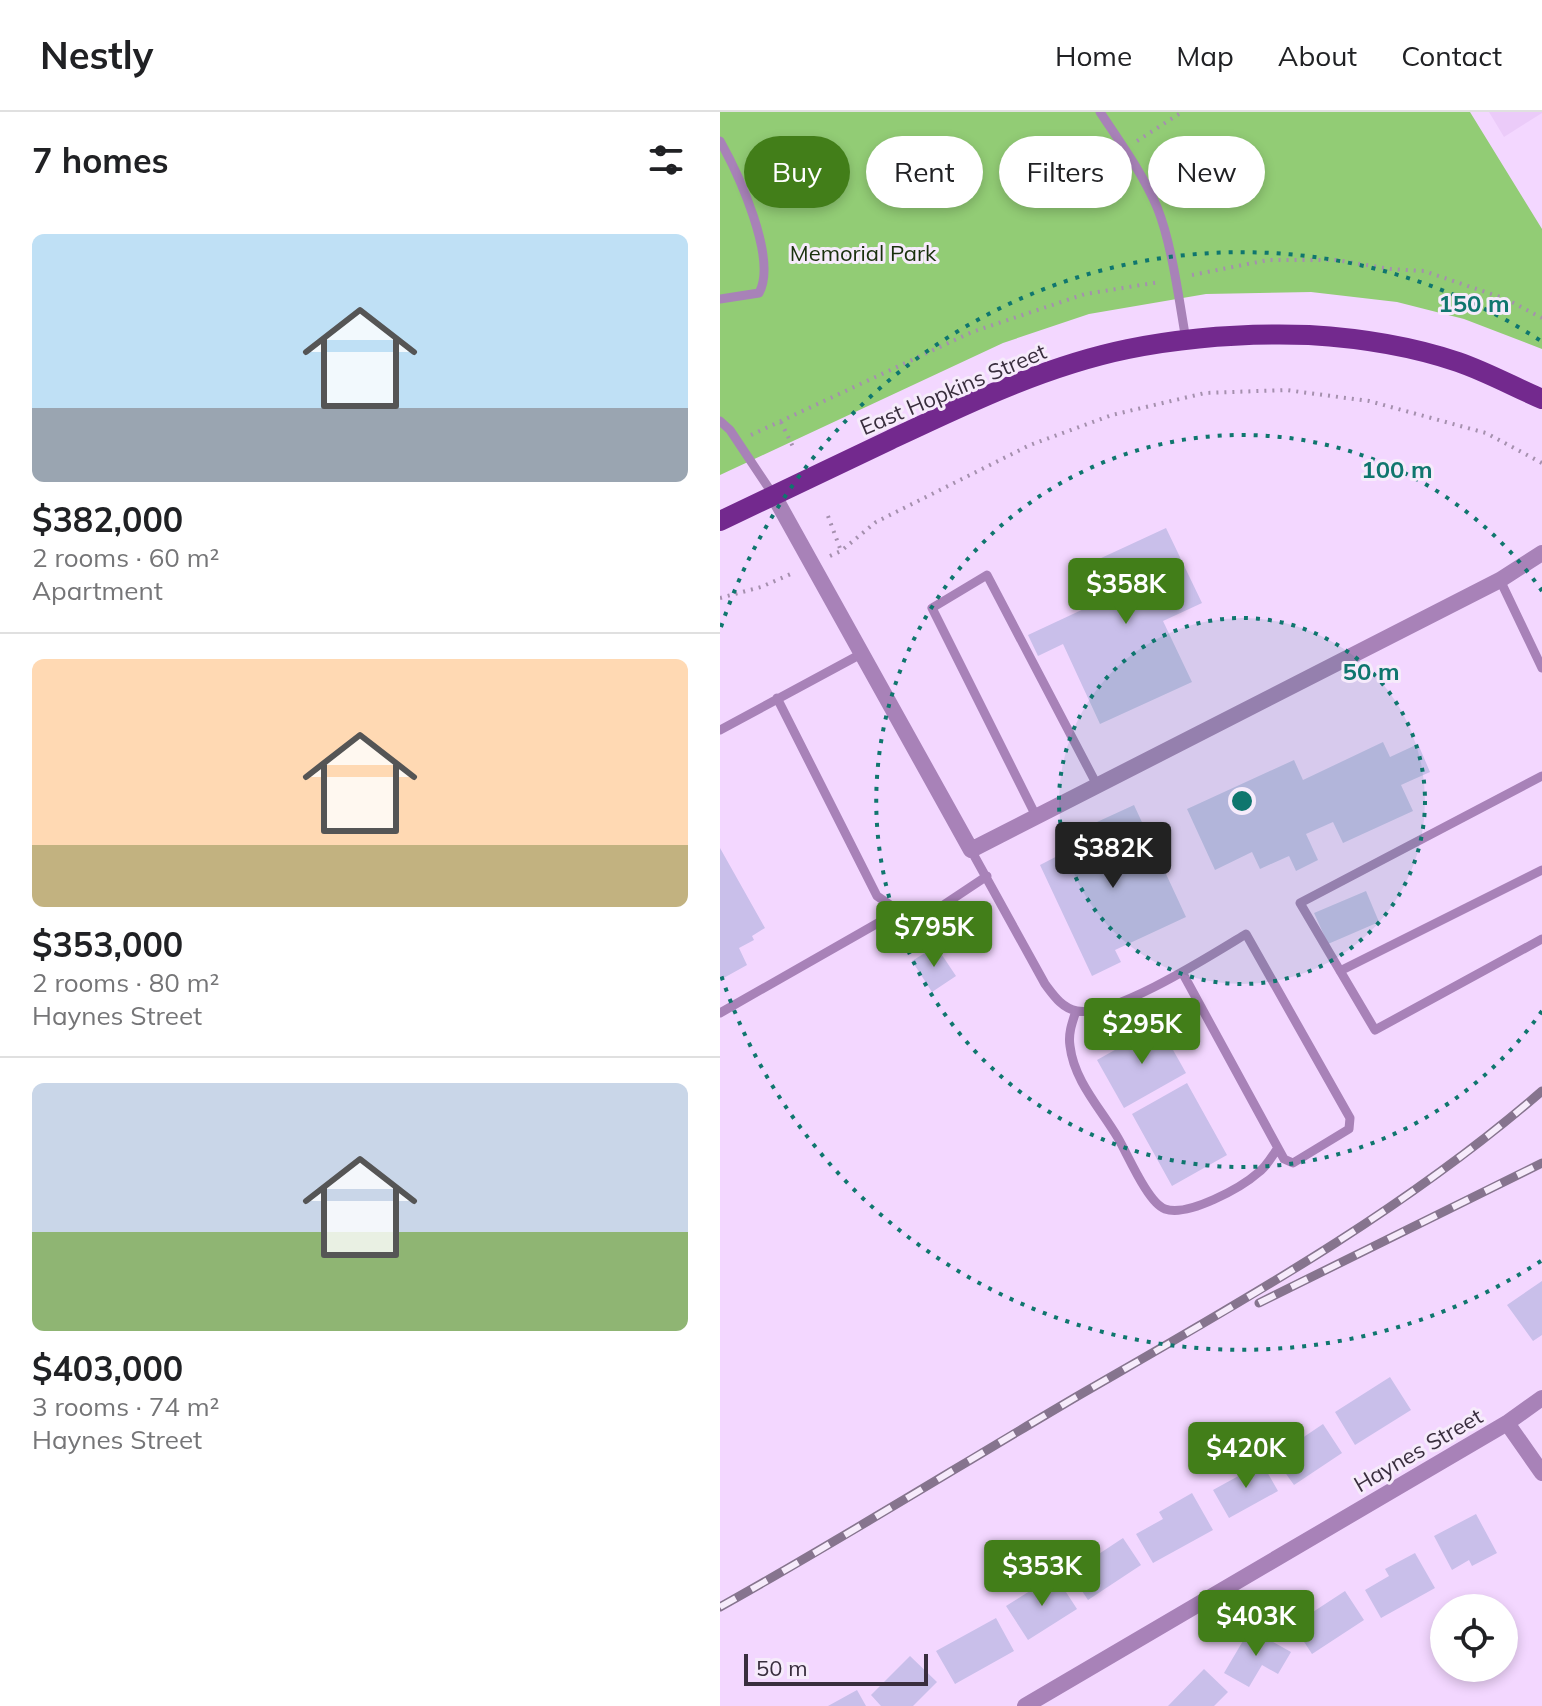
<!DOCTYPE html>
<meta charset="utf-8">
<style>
body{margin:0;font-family:Mulish,sans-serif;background:#f6f6f6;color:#202124;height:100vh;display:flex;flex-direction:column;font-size:30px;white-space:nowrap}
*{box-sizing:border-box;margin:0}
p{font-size:26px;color:#757577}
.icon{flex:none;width:44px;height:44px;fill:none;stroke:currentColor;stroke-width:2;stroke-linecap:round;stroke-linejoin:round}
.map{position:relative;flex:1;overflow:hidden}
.side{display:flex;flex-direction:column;background:#fff;width:720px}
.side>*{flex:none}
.top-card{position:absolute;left:24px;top:24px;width:678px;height:72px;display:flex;gap:16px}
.tools{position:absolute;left:710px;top:1482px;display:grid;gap:16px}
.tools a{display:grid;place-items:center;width:88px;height:88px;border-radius:50%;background:#fff;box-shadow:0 4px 12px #0003;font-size:40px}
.scale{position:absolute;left:24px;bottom:20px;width:184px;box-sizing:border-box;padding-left:8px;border:4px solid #392e3e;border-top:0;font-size:22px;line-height:28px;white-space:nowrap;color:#392e3e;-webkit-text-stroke:6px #f6ebfb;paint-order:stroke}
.price{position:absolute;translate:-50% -68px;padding:0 18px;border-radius:8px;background:#427e19;color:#fff;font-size:26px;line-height:52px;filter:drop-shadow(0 2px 4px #0008)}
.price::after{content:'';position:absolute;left:50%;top:48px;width:24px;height:18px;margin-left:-12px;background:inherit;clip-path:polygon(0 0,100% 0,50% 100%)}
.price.selected{background:#222;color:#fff}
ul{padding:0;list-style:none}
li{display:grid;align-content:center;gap:16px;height:424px;padding:0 32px}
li+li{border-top:2px solid #e0e0e0}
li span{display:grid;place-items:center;height:248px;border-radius:12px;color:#555}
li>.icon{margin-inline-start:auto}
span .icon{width:144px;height:144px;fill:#fffc;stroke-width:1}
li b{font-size:34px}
h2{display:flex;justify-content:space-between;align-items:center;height:96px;padding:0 32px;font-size:34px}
.tag{padding:0 28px;border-radius:36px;background:#fff;box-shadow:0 4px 12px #0003;font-size:28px;line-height:72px}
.tag.selected{background:#427e19;color:#fff}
header{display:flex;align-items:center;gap:48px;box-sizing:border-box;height:112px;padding:0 40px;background:#fff;border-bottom:2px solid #e0e0e0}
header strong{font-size:38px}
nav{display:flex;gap:44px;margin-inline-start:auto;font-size:28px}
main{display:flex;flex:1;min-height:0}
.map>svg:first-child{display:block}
.built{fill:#ebcbf9}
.green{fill:#92cc75}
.building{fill:#c9bfea}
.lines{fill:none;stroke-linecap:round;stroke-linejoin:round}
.path{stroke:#a590ae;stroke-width:4;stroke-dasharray:2 6;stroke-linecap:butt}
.service{stroke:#a882b8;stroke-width:9}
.minor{stroke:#a882b8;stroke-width:16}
.primary{stroke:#73298e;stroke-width:20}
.rail-casing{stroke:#86748e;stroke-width:9}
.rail{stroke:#f6ebfb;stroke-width:6;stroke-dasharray:18;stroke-linecap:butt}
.ring{fill:none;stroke:#0f766e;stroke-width:4;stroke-dasharray:4 8}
.labels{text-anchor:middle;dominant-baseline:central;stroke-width:6;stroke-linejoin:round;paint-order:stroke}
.park-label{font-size:22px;fill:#19300c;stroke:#f6ebfb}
.street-label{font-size:22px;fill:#392e3e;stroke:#f6ebfb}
.centre{fill:#0f766e;stroke:#f6ebfb;stroke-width:4}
.ring-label{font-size:24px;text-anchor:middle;font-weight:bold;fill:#0f766e;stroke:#f6ebfb;stroke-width:6;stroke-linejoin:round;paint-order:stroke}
</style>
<header>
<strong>Nestly</strong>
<nav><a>Home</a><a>Map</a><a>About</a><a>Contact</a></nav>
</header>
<main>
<section class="side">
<h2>7 homes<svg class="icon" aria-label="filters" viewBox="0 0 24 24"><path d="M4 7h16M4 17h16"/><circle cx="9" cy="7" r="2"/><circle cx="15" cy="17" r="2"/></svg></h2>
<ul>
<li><span style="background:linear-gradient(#bfe0f5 70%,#9aa5b1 0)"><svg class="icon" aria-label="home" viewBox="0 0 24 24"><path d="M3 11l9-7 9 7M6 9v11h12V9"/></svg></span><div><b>$382,000</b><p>2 rooms · 60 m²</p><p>Apartment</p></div></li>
<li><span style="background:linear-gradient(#ffd9b3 75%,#c2b280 0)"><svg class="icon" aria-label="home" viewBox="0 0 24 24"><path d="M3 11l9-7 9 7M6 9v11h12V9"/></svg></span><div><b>$353,000</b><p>2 rooms · 80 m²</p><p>Haynes Street</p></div></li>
<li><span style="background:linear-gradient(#c9d6e8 60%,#8fb573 0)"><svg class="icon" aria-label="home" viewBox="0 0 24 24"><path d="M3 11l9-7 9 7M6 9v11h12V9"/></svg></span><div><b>$403,000</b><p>3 rooms · 74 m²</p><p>Haynes Street</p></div></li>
</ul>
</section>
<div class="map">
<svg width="822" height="1594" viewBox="0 0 822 1594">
<rect width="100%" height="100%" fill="#f3d7ff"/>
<!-- built -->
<path class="built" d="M769 0H822V1L784 25Z"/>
<!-- green -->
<path class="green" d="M0 0H750L822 117V237L744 207 677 190 591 180 486 182 369 202 283 231 0 363Z"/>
<!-- building -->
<path class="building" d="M446 416 482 491 443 509 472 570 380 612 343 532 318 544 308 523 368 495 351 460Z
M663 630 670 645 698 632 710 660 681 673 693 699 623 731 613 710 586 722 598 748 576 759 569 744 540 757 532 740 495 758 467 697 574 648 583 668Z
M414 693 466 805 395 838 401 850 372 864 320 753 382 721 377 710Z
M0 736 45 816 32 824 34 828 19 836 27 853 0 868Z
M646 779 659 810 608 832 594 801Z
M216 834 236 864 212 880 192 849Z
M439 913 466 961 404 996 377 948Z
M467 971 507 1043 452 1074 412 1002Z
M822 1169V1223L813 1229 787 1193Z
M670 1265 691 1298 635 1333 615 1300Z
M603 1312 622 1341 574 1373 554 1345Z
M542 1351 558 1379 509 1406 493 1378Z
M472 1381 493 1418 433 1451 416 1422 443 1407 439 1400Z
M756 1402 777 1441 752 1454 749 1448 732 1458 714 1424Z
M403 1426 421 1453 368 1488 350 1461Z
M695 1441 715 1476 661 1506 645 1478 669 1464 665 1457Z
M335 1463 357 1497 308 1528 286 1494Z
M625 1479 644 1508 592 1542 573 1513Z
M276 1506 294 1539 235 1572 216 1539Z
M530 1517 571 1540 558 1562 542 1553 529 1575 504 1561Z
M190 1544 217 1570 193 1594H161L151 1583Z
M484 1557 508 1580 494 1594H448Z
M137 1578 146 1594H108Z"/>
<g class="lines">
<!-- path -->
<path class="path" d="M417 29 462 0
M472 163 548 148H617L670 157 704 159 786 187 822 206
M61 310 74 337
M31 323 252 220 365 182 440 170
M108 404 121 439
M110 444 121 439 156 410 310 333 392 303 485 281 566 278 649 289 766 321 822 351
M0 486 41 475 73 461"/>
<!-- service -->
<path class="service" d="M380 0C400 30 423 62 437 95 452 132 459 188 466 228
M0 29C18 61 58 147 39 181L0 187
M0 309 10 318 54 384
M780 468 822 556
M57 586 157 784 179 799
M0 618 141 542
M822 664 580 791 655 918 822 827
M317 706 212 496 267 463 377 673
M251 738 325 872C334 884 342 896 357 899 393 906 493 842 526 822L630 1006 629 1017 573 1051 564 1047 462 860
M620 859 822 758
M356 899C352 911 348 922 350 934 354 969 381 997 398 1026 408 1043 428 1091 445 1097 468 1105 521 1076 539 1060 547 1054 552 1044 558 1036
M0 901 179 799 216 798 267 764"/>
<!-- minor -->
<path class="minor" d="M54 384 251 738 780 468 822 441
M787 1311 822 1361
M305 1594 787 1311 822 1286"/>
<!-- primary -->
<path class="primary" d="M0 409C57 382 113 355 170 328 246 292 325 254 408 237 468 225 529 221 589 223 639 226 691 234 738 250 767 260 794 275 822 287"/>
<!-- rail casing -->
<g class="rail-casing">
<path id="rail" d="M539 1191 822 1051
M0 1495C120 1428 237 1355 356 1285 517 1192 680 1102 822 979"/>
</g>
<!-- rail -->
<use href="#rail" class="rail"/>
</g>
<!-- distance rings -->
<circle cx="522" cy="689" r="183" fill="#0f766e" fill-opacity=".12"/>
<g class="ring">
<circle cx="522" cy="689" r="183"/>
<path d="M822 899A366 366 0 1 1 822 479"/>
<path d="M821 1149A549 549 0 0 1 1 863M1 515A549 549 0 0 1 821 229"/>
</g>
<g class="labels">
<!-- park labels -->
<g class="park-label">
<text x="143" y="141">Memorial Park</text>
</g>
<!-- street labels -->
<g class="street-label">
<text transform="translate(233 277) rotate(-23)">East Hopkins Street</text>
<text transform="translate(698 1338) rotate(-30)">Haynes Street</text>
</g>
</g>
<circle cx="522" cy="689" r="12" class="centre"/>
<g class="ring-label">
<text x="754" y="200">150 m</text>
<text x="677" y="366">100 m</text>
<text x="651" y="568">50 m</text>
</g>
</svg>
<div class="tools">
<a><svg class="icon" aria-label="locate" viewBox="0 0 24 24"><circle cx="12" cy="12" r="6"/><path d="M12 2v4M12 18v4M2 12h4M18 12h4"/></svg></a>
</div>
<div class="scale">50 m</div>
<b class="price" style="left:406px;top:514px">$358K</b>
<b class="price selected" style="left:393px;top:778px">$382K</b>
<b class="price" style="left:214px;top:857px">$795K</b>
<b class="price" style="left:422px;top:954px">$295K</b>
<b class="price" style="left:526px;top:1378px">$420K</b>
<b class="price" style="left:322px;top:1496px">$353K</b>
<b class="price" style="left:536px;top:1546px">$403K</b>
<div class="top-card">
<a class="tag selected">Buy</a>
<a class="tag">Rent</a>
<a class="tag">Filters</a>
<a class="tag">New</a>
</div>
</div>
</main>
